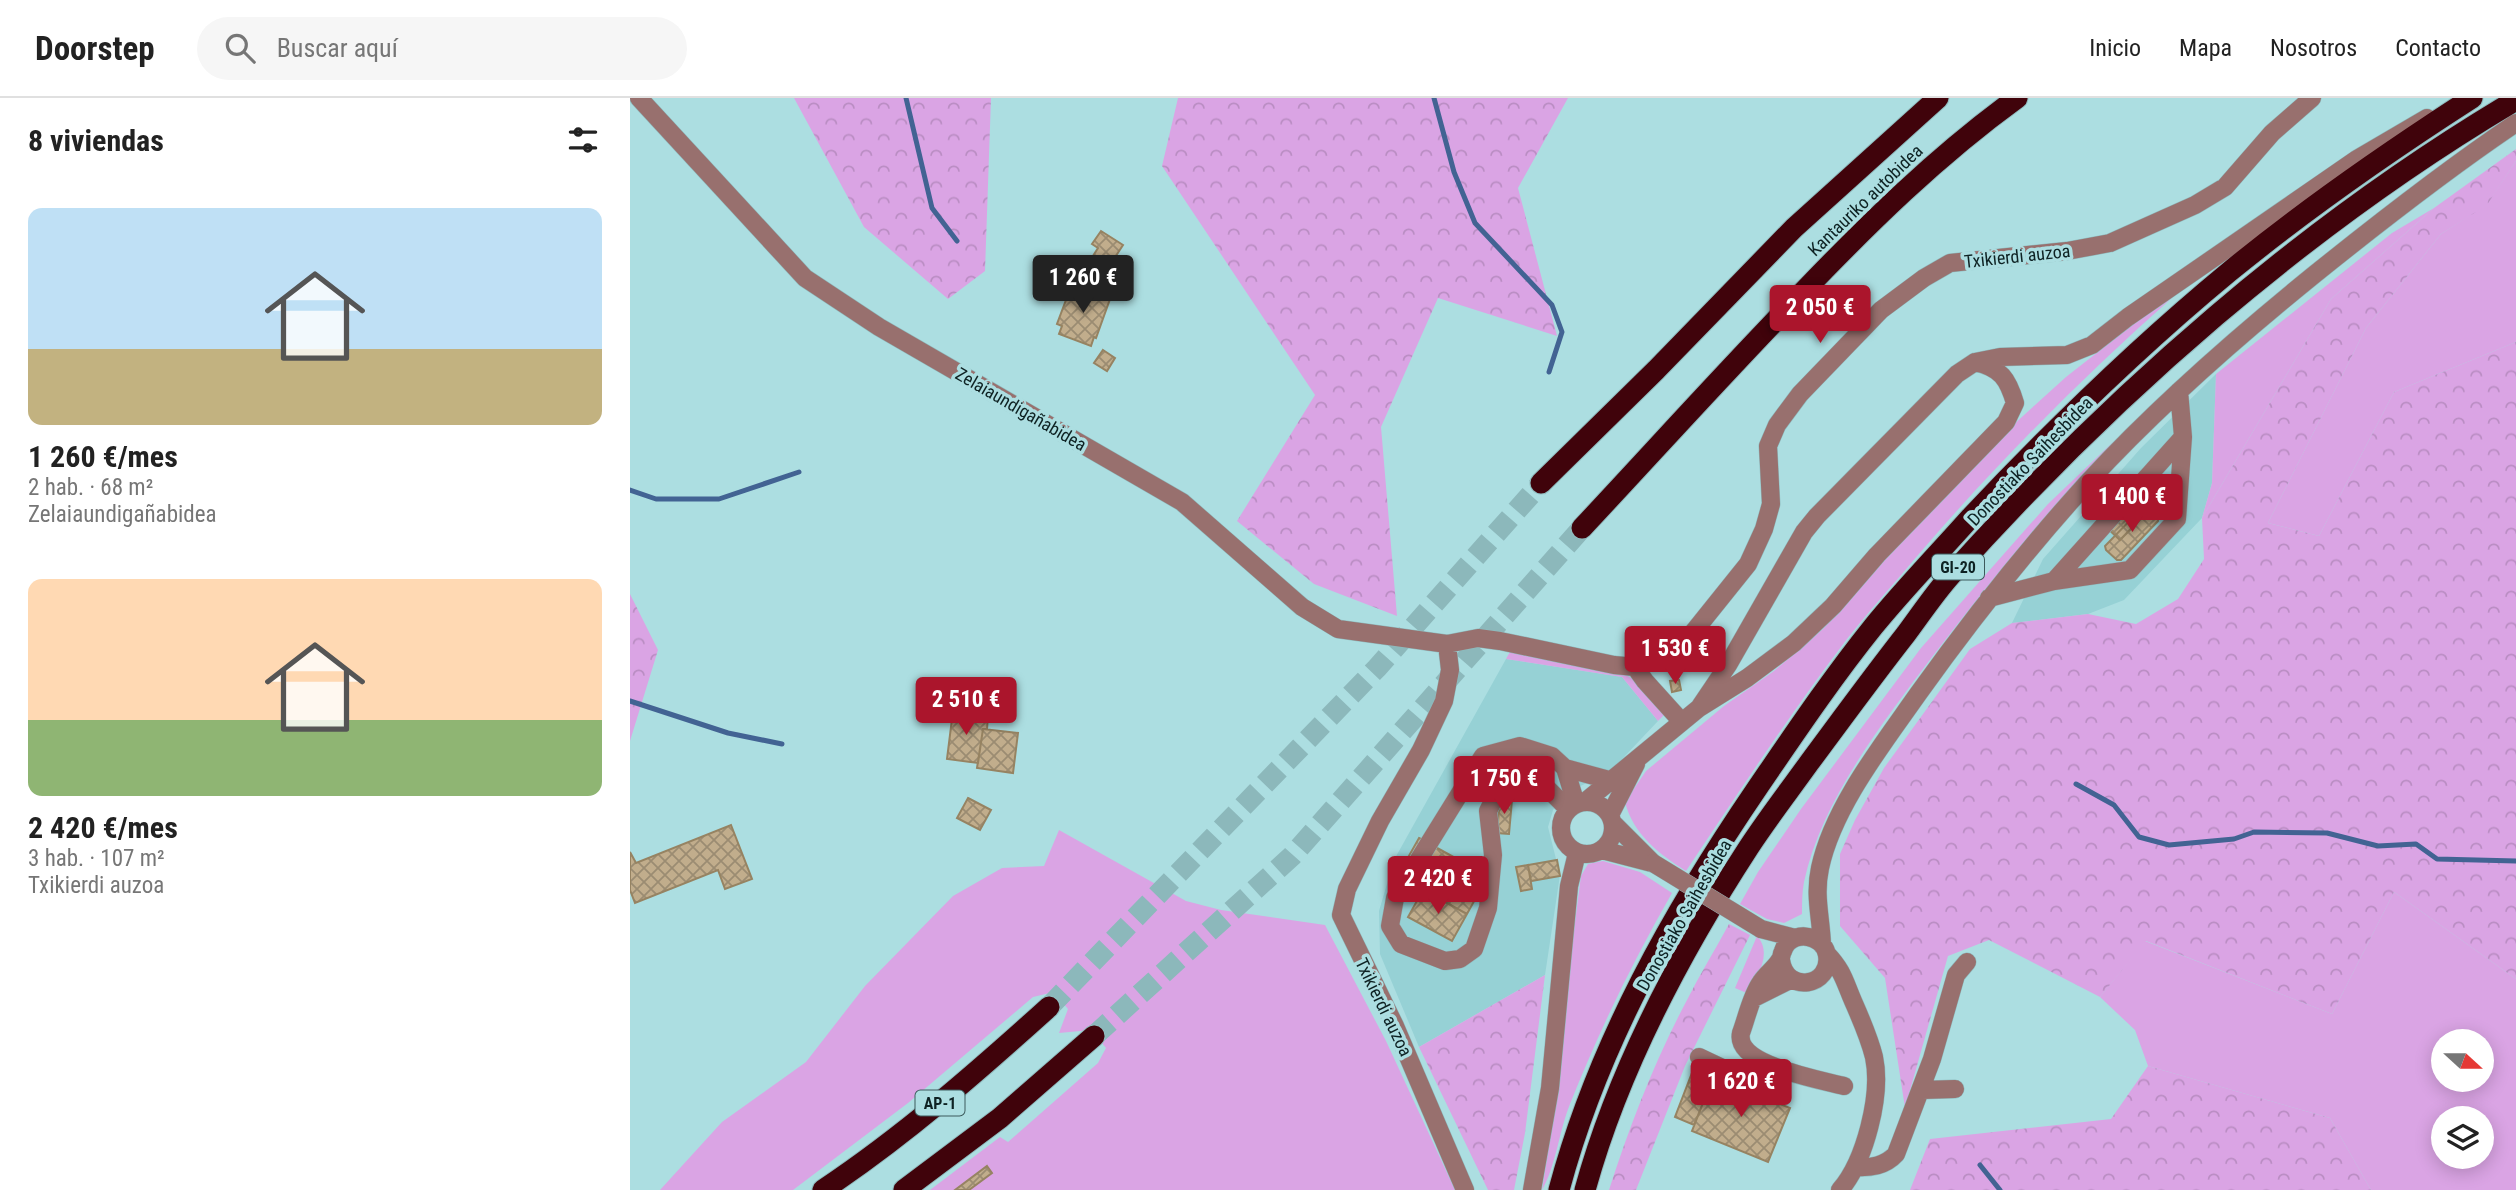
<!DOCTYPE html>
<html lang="es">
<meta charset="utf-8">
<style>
body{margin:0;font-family:"Roboto Condensed",sans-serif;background:#f6f6f6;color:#222;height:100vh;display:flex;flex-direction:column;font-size:26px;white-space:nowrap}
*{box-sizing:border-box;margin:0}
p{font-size:23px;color:#767676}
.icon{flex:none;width:38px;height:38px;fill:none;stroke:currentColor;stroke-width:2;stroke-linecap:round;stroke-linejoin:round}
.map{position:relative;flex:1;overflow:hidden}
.sheet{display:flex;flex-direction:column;background:#fff;width:630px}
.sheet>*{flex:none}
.needle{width:46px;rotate:111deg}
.fabs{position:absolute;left:1801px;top:931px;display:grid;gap:14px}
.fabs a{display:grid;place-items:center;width:63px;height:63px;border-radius:50%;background:#fff;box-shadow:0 4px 18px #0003;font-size:35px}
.price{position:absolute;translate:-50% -60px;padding:0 16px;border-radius:7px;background:#ab152c;color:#fff;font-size:23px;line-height:46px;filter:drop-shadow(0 2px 4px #0008)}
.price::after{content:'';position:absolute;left:50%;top:42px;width:21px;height:16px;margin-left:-10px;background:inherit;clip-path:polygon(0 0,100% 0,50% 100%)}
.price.current{background:#222;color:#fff}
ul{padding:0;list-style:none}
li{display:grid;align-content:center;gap:14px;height:371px;padding:0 28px}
li span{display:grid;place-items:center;height:217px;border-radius:14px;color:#555}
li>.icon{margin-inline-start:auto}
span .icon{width:126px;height:126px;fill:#fffc;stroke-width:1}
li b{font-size:30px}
h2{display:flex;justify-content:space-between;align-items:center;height:84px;padding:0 28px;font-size:30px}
header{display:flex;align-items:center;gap:42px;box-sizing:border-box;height:98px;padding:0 35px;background:#fff;border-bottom:2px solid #e0e0e0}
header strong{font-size:33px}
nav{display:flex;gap:38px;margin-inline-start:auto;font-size:24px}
.search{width:490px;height:63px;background:#f6f6f6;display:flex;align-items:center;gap:18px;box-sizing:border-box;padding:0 24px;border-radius:38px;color:#767676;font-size:26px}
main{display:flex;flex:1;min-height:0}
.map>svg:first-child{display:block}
.built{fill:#96d1d5}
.green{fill:#daa4e4;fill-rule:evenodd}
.forest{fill:url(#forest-crowns)}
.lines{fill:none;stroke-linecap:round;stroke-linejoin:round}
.stream{stroke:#426393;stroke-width:5}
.building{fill:url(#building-cross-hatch);stroke:#968362;stroke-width:2}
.highway-tunnel{stroke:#8cb8bb;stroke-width:21;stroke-dasharray:21 10;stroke-linecap:butt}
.minor-casing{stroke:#90bcbf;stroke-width:19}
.highway-casing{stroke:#90bcbf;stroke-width:23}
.minor{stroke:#98706e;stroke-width:18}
.highway{stroke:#40030b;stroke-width:21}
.minor-bridge-casing{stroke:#90bcbf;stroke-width:19;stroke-linecap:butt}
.minor-bridge{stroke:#98706e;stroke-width:18}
.labels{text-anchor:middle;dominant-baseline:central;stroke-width:7;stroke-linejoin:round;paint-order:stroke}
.shield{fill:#acdee1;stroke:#3d5a5c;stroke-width:2}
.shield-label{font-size:16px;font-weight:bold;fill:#0e2223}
.street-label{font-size:18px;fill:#0e2223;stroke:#acdee1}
</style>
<header>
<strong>Doorstep</strong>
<div class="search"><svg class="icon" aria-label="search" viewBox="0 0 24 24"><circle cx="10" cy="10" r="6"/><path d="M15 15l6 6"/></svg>Buscar aquí</div>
<nav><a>Inicio</a><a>Mapa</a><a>Nosotros</a><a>Contacto</a></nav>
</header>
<main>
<section class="sheet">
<h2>8 viviendas<svg class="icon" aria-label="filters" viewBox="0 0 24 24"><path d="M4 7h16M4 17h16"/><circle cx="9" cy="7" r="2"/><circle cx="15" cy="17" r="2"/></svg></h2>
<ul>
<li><span style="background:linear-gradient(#bfe0f5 65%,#c2b280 0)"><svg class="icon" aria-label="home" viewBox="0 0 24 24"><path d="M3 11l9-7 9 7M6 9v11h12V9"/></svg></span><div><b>1 260 €/mes</b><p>2 hab. · 68 m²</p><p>Zelaiaundigañabidea</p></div></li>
<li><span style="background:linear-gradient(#ffd9b3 65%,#8fb573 0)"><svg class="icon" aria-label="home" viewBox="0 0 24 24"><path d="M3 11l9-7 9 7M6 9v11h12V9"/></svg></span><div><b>2 420 €/mes</b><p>3 hab. · 107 m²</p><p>Txikierdi auzoa</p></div></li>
</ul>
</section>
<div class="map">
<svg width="1886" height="1092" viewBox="0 0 1886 1092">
<defs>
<pattern id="forest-crowns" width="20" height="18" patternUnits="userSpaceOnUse" patternTransform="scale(1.75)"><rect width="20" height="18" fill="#daa4e4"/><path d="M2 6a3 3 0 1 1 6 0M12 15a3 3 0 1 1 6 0" fill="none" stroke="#ba8dc3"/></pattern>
<pattern id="building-cross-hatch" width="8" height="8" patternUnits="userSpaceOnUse" patternTransform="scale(1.75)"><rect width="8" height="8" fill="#c1ad8c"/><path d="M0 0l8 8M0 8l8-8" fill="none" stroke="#9b8c72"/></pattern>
</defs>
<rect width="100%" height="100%" fill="#acdee1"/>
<!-- built -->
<path class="built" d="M1586 276 1582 385 1572 420 1494 502 1458 516 1382 525 1413 461 1511 350Z
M876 561 992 579 1028 623 979 675 946 690 933 698 923 712 918 729 930 777 915 877 789 949 750 856 749 813 764 762Z"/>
<!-- green -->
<path class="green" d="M1886 63V244L1764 294 1689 438 1638 425 1736 230 1811 136 1857 106Z
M1804 110 1701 201 1572 420 1582 385 1586 276 1762 135Z
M1543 199C1446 285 1355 377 1272 476 1253 498 1234 519 1217 541 1160 616 1108 695 1056 773 1029 756 1003 736 995 704L1016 673 1094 608 1144 573 1193 531 1312 398 1382 328 1436 279 1501 228Z
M1484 343C1420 412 1359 484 1302 559 1253 624 1191 703 1174 784 1172 794 1172 806 1172 816L1154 825 1137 821 1110 806 1128 774 1171 711 1291 550 1418 406Z
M881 552 996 577 1009 585 1036 615 1028 623 992 579 876 561Z
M429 732 556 803 591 812 695 827 756 943 825 1092H300L370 1039 378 1044 468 965 476 950 461 932 429 935 438 911 424 894 403 899 278 1005 163 1092H30L92 1024 176 964 235 888 323 798 372 770 414 768Z
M973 763 1010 774 1042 795C1003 863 969 933 940 1006 929 1033 926 1068 912 1092L931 970 940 863 951 778 958 766Z
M1764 794 1886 881V1092H1741L1700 1020 1518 968 1505 932 1470 899 1515 843 1702 916ZM1813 943H1852V982H1813ZM1813 1020H1852V1059H1813Z
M1127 838C1143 855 1127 878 1119 896L1105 890Z"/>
<!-- forest -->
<path class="forest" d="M164 0H361L355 173 318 201 234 129Z
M548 0H938L888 90 927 238 808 200 751 329 767 518 684 486 607 423 685 297 532 68Z
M1886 51V63L1857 107 1811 136 1736 230 1638 425 1689 438 1764 294 1886 244V881L1764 794 1702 916 1516 843 1470 899 1359 842 1318 858 1275 1010 1255 880 1210 828V756L1225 722 1254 670 1340 551 1382 525 1458 516 1506 526 1548 501 1574 461 1572 420 1701 201 1804 110Z
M0 496 28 552 0 643Z
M1099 826 1120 837 1055 968 1006 1092H979C1000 1027 1025 962 1057 902 1070 876 1085 852 1099 826Z
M915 877 895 1035 884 1092H858L789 949Z
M1518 968 1700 1020 1741 1092H1280L1300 1041 1481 1021Z"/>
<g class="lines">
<!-- stream -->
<path class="stream" d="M276 0 302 110 327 143
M804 0 824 74 845 125 922 207 932 234 919 274
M0 392 26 401H89L169 374
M0 603 98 635 152 646
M1446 686 1484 707 1509 739 1539 747 1604 741 1624 734 1697 735 1748 748 1786 746 1807 761 1886 763
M1350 1067 1370 1092"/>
</g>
<!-- building -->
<path class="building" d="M471 133 493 147 480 167 490 173 482 186 456 169 468 150 462 146Z
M442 186 480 201 466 240 464 239 461 248 429 236 432 228 427 226Z
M473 252 485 260 477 273 464 265Z
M1486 385 1517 414 1490 442 1459 413Z
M1513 409H1516L1528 420V423L1491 462H1487L1476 452 1475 448Z
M1049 582 1051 592 1042 594 1040 583Z
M323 613 358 618 357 631H353L348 665 317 661Z
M353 631 388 635 383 675 347 670Z
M338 700 361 712 350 732 327 720Z
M870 701 882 702 879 736 867 735Z
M101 727 122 781 95 791 88 772 5 805 0 792V754L6 765Z
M789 740 858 778 837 816 793 792 801 777 776 763Z
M927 762 930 778 901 783 898 767Z
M898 767 902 791 891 793 886 769Z
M793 792 837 816 822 843 778 819Z
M1065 967 1085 975 1064 1027 1045 1019Z
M1085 975 1105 983 1104 987 1160 1010 1138 1064 1062 1033Z
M357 1068 362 1075 339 1092H325Z"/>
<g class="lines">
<!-- highway-tunnel -->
<path class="highway-tunnel" d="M419 909 747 570 911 385
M464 938 662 758 952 430"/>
<!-- minor casing -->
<g class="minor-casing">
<path id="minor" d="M9 0 175 180 249 229 552 404 672 509 708 531 817 546 848 540 870 543 984 567 1005 569 1037 557 1057 542 1118 466 1134 431 1141 406 1138 348 1147 327 1170 296 1251 212 1294 180 1320 165 1437 153 1480 145 1565 107 1595 89 1642 35 1682 0
M1424 483 1500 472 1547 421 1553 339
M1359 500 1424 483 1553 339 1549 293
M817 546 820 572 814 603 791 652 750 723 717 791 711 817 765 928 835 1092
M1005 569 1015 583 1052 624
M1069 610 1098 567 1174 434 1187 418 1327 276 1345 264 1370 259 1437 257 1462 247 1498 219 1727 61 1797 20
M935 670 979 682
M956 703 1069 610 1117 580 1164 545 1203 508 1247 457 1376 324 1385 305C1378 281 1371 270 1345 264
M931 730a26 26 0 1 1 52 0a26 26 0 1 1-52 0Z
M938 711 916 689 897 679 873 684 858 713 863 757 858 810 844 851 830 861 815 863 771 846 760 828 765 800 853 658 890 648 922 658 935 670 946 706
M980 717 1006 666
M983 725 1023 765
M972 752 1022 765
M1131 831 1165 840
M1192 847C1191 819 1184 798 1190 770 1203 709 1253 646 1288 596 1341 522 1398 450 1459 383 1528 308 1606 240 1685 176 1751 123 1816 72 1886 25
M1197 856C1213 873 1214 882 1223 903 1231 921 1239 939 1244 959 1252 997 1235 1063 1210 1092
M1151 862C1156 897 1202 888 1197 857 1196 850 1191 844 1184 841 1172 835 1157 840 1153 853 1150 859 1153 858 1149 863 1144 871 1136 876 1131 884 1121 898 1117 919 1111 935 1104 967 1191 982 1214 988
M1124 900 1162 881
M1069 959 1128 987C1143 988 1146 982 1156 972
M1292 992 1325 991
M1225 1069C1241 1070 1255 1068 1266 1056L1302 961 1326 877 1337 864
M902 1092 920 990 939 788 947 755"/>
</g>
<!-- highway casing -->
<g class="highway-casing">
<path id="highway" d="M911 385 1026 272 1164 130 1308 0
M952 430C1025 352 1096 273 1170 197 1238 126 1307 58 1387 0
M193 1092C274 1038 347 974 419 909
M274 1092 370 1020 464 938
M929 1092C968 946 1044 812 1128 689 1165 635 1202 580 1243 529 1274 491 1308 456 1340 420 1422 333 1507 250 1599 174 1676 111 1758 54 1842 0
M955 1092C988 972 1052 852 1119 749 1138 720 1159 693 1179 665 1211 622 1243 578 1276 536 1291 516 1304 496 1321 477 1483 296 1676 126 1886 2"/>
</g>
<!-- minor -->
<use href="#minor" class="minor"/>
<!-- highway -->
<use href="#highway" class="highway"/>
<!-- minor-bridge casing -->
<g class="minor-bridge-casing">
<path id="minor-bridge" d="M1023 765 1131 831"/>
</g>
<!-- minor-bridge -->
<use href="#minor-bridge" class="minor-bridge"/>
</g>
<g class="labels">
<!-- shield labels -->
<g class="shield">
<rect x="1302" y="456.5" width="52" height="25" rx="5"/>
<rect x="285.5" y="992.5" width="49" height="25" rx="5"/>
</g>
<g class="shield-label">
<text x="1328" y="469">GI-20</text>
<text x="310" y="1005">AP-1</text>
</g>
<!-- street labels -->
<g class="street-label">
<text transform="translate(1235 102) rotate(-44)">Kantauriko autobidea</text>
<text transform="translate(1387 158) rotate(-6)">Txikierdi auzoa</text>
<text transform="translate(391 311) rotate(30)">Zelaiaundigañabidea</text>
<text transform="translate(1400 363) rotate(-46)">Donostiako Saihesbidea</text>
<text transform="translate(1054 817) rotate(-60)">Donostiako Saihesbidea</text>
<text transform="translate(754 909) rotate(64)">Txikierdi auzoa</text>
</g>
</g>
</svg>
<div class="fabs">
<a><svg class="needle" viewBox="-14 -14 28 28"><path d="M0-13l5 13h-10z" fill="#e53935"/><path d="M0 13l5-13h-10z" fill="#767676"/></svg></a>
<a><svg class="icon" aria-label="layers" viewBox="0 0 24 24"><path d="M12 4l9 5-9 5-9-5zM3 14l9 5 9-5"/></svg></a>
</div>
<b class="price current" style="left:453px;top:217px">1 260 €</b>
<b class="price" style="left:1190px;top:247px">2 050 €</b>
<b class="price" style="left:1502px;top:436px">1 400 €</b>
<b class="price" style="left:1045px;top:588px">1 530 €</b>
<b class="price" style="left:336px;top:639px">2 510 €</b>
<b class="price" style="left:874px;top:718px">1 750 €</b>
<b class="price" style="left:808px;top:818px">2 420 €</b>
<b class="price" style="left:1111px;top:1021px">1 620 €</b>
</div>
</main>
